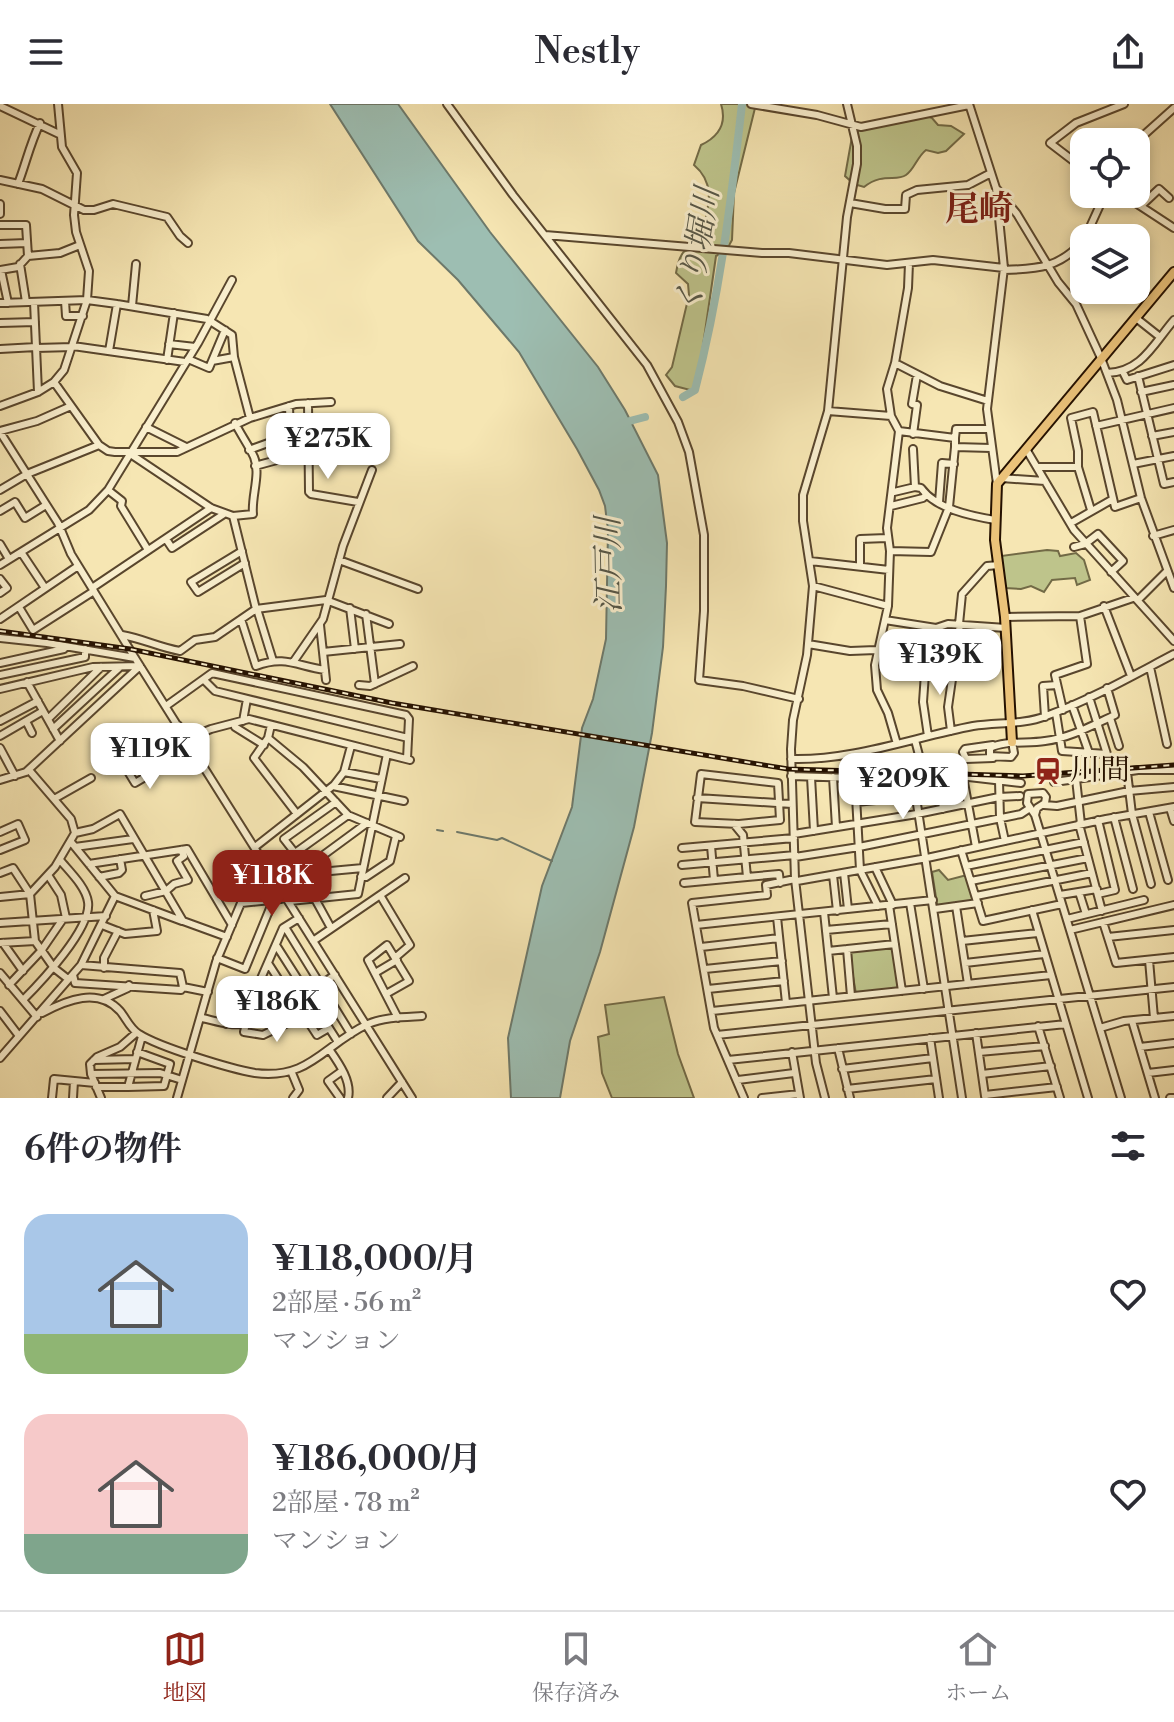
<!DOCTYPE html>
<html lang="ja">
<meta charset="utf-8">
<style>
body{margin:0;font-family:"Libre Bodoni","Noto Serif JP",serif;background:#f2f2f3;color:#2b2b33;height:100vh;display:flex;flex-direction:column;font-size:30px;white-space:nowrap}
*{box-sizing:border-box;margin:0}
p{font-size:26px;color:#7c7c81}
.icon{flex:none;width:44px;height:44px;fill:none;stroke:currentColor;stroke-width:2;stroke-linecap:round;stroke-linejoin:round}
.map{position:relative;height:994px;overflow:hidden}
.side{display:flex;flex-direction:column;background:#fff;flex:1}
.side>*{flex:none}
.controls{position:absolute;left:1070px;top:24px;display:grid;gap:16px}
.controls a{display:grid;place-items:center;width:80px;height:80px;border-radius:16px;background:#fff;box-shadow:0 4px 12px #0003;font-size:40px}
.price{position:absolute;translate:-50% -68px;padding:0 18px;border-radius:16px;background:#fff;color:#222;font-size:26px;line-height:52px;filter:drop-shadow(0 2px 4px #0008)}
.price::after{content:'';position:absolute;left:50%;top:48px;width:24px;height:18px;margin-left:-12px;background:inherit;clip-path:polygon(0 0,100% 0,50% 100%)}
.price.active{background:#8f2418;color:#fff}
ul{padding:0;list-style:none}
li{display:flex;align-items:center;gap:24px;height:200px;padding:0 24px}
li span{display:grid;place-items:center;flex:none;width:224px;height:160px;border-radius:24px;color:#555}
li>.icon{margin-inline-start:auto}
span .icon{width:96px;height:96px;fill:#fffc;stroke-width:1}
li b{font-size:34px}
h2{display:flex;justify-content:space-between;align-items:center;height:96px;padding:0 24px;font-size:34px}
header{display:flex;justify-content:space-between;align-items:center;height:104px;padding:0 24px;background:#fff;font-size:36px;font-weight:600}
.tabs{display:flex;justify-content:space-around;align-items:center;height:112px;border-top:2px solid #e1e1e2;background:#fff;font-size:22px;color:#7c7c81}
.tabs a{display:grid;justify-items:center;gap:4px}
.tabs .active{color:#8f2418}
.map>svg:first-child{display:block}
.green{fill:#bec48b;stroke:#726a46;stroke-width:2}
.water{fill:#9dbeb2;stroke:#6d796b;stroke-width:2}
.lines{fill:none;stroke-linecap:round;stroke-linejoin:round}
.stream{stroke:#6d796b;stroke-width:2}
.river{stroke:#9dbeb2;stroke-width:8}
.minor-casing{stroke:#59462d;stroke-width:10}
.major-casing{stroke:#251100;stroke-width:12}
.minor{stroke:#f9efce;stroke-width:6}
.major{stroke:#ebc37a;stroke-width:8}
.rail-casing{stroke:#251100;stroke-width:5}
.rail{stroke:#f9efce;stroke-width:2;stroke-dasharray:6;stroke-linecap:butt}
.labels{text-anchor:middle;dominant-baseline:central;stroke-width:6;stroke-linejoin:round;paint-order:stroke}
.poi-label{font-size:30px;fill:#251100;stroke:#f9efce;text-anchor:start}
.water-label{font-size:32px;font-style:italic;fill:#555647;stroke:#f9efce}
.quarter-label{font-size:34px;font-weight:bold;fill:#7a1f14;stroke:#f9efce}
</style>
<header><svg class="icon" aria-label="menu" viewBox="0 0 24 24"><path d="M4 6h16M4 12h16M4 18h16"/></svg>Nestly<svg class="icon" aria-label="share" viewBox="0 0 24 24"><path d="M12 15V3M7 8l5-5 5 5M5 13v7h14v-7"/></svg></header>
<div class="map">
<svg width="1174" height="994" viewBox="0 0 1174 994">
<rect width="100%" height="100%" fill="#f6e6b3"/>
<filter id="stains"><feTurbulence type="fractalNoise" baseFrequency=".0025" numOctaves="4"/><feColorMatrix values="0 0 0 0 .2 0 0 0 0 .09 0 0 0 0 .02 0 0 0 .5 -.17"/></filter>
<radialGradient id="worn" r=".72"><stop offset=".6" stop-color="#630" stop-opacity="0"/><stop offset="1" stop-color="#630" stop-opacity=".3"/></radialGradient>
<!-- green -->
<path class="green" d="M721 0H756L734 89 732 136 726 147 716 152 697 283 690 286 675 282 666 271 672 263 689 191 688 180 676 169C679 150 684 144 701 136 706 108 719 82 694 61L701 41C720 32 727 19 721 0Z
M927 12 932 14 938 21 951 22 964 30 946 47 938 49 926 46C917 53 914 66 906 71 896 78 883 68 864 83L854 80 845 72 853 27Z
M1047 446 1058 447 1060 452 1076 449 1084 456 1090 476 1077 481 1075 474 1052 476 1044 488 1031 482 1021 485 1005 484 1001 452Z
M939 766 948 776 967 771 975 795 973 798 940 803 937 800 932 768Z
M891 843 893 844 898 885 856 890 849 849 851 847Z
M664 893 678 950 694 994H612L602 969 598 933 609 930 605 901Z"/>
<!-- water -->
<path class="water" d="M330 0H398L490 128 598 263 625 306 658 371 667 439 666 482 663 543 652 629 634 723 600 848 570 937 560 994H511L508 934 542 782 572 703 582 624 593 595 606 535 608 426 605 402 599 386 577 345 519 248 458 176 418 137Z"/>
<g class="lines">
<!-- stream -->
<path class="stream" d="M437 726 443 727
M457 728 497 736 502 734 552 757"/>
<!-- river -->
<path class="river" d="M683 293 695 286C720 190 731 98 742 0
M622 319 645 313"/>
<!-- minor casing -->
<g class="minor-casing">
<path id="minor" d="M447 0 513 91 647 261 678 318 689 348 704 431V507L699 576 743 582 799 595
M751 0 817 11 861 23 969 1
M969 0 996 84 1017 110 1058 178 1076 200 1101 254 1117 296 1141 394 1174 484
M0 2 59 30
M1136 38 1174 4
M1084 65 1050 39 1076 19 1124 0
M0 76 42 85 84 106H94L113 100 167 113 180 132 188 139
M18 80C26 59 30 40 40 19
M996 84 1004 164 987 305 997 380
M1122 90 1174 124
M850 99 885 105H905L906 91 917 86 968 81 991 69
M0 100V110
M1142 101 1159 85 1169 94
M0 121H26L28 152
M545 131 762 149H789L887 161 933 156 1004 164
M1085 134 1105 90
M0 140 27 139
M20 160 26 198
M0 166 18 163 28 152 60 149 80 141
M1 166 8 199
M1004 166C1038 165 1060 164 1084 136
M65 197 66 212H83
M34 198 38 288
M0 199 87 196 117 200 207 215 232 231 234 253 250 314
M132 202 136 160
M1136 214 1160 233
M0 219 35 218
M169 240 195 243
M73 242 185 258
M36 244 73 243
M0 245 36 243
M109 247 117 200
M188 255 209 264 212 257 234 253
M167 256 174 209
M212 257 225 226
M895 259 940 282 988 297
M1123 268 1127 276 1174 261
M1107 269C1142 268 1154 239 1174 216
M1138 272 1164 380 1174 378
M54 278 99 341 108 347 115 348H177L250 314 296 300 331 298
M1141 288 1174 281
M308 299 309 388 311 390 358 398
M0 302 38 288 54 278 64 266 87 196 89 167 76 128 74 111 77 69 62 43 58 0
M828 307 891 312
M1096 322 1174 304
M146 323 186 343
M0 327 37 317 71 302
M0 328 58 419 71 450 135 554 412 994
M913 330 917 301 912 300 917 271
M1152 332 1174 328
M955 334 956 325H988
M955 343 991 344
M913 345 915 383 921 384C936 405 971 412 995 416
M1026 345 1074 426 1174 537
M249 346 290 331 289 302
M132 351 211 404 233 412 256 505
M1133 360 1174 352
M255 362 310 347
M1037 363H1078
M27 370 99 341
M1001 374 1045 377
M0 386 27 370
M108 386 122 397 121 402 148 446
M894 388 915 383
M939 398 942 359 954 360
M891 402 923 394 926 391
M1091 406 1078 363V347L1071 314 1093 308 1115 403 1141 394
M0 407 15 398 25 414 46 401
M233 412 253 410C251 393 261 370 254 353 249 342 241 331 235 319
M1071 419 1113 395
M1153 432 1174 426
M166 435 172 444 224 410
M0 440 9 455
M1074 443 1085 440 1098 430 1123 457 1111 468
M242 447 191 478 198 488 245 459
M890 447 931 448 949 403 955 343V334L899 327
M21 448 45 484
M339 456 418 485
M810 457 889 466
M0 461 89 406 108 386 198 239 232 176
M860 462V435L887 434
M0 475 7 484 0 489
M813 482 888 502
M92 484 211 404
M1138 496 1166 468
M1104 502 1131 572
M19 503 33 526 94 487
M350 504 355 545
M257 505 273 557
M366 510 375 580
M1005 513 1080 512 1133 494
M0 515 78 462
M241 515 256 562C285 551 297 562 325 566
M885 516 936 524 948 520 1006 524
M959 520 962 490 987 462 999 461
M320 521 326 576
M122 531C144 535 158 543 180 547L195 536 215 533 256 505 326 496 389 520
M0 534 47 539 135 554
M808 540 850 547 876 546
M323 548 400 540
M926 555 923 598 928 632
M294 557 323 515 343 442 372 366
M0 559 64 545 65 542
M1150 563 1167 640
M0 571 85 553V545
M204 576 215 587 408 634
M27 578 60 637
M359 581 370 582 413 562
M0 585 93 563 140 562
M1072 601 1089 649
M166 602 212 569 406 611 409 615 407 655
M1063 606 1055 571 1087 560 1080 512
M1056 609 1062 647 1107 650 1089 593
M1045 613 1043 582 1057 581
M1110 614 1119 642
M48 615 101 563
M0 617 38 597
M26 617 32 629
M243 617 247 595
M234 619 235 623 264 641
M178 621 121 656 135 679 193 645
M271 621 268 634 254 654 297 710
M53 625 120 563
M951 627 948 603 960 520
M0 632 43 607
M268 634 303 663 348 711 400 733
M186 635 211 625 249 615 410 656
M915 636 925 674
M1012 638 1014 649 1011 653 990 652V644C1005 636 1027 640 1045 637 1070 634 1093 621 1115 611L1107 584
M897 640 888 609 877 586 875 561 888 502 890 447 887 424 899 327 891 312 887 285 895 259 908 184 909 159
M0 644 15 672
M993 654 966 655 963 648 965 645 993 641
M791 655C851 657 915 633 973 622 997 618 1023 621 1046 612 1090 596 1132 572 1174 550
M344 668 381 675
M1127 668 1132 710 1151 780
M701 670 778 679 780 716 739 720 695 718Z
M791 672 889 675 960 672 1021 679
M811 673 814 727
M833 673 836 723
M939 673 943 705
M963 673 976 743
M855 674 860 766 878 802
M913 674 962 994
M0 676 26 668 140 562
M999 677 1000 714 1005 737
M1054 678 1076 675
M333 682 404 697
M697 694 792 700
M54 695 91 674
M336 698 284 735 295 749 348 711
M856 698 915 692
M1044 701 1057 702 1129 687 1174 683
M1170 704 1174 717
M1149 708 1168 776
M1035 711 1037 704 1045 699 1046 693 1043 689 1028 690 1027 699 1035 711 1121 994
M1114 713 1133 785
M1098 716 1115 786 1098 790
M1079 720 1102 807
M1081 720 1076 675 1138 666H1174
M0 728 18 720 25 736 0 746
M75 729 93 725 120 710 183 817 227 833
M794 730 917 710 999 693 1020 692
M71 738 115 792 182 817
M711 742 714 776
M75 743 133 735
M255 743 334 681 344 668 351 642
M682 744 794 734
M961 746 983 817 1062 800
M795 753 859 743 1021 710 1030 704
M89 760 187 745 232 821
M682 761 795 751
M966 762 1084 738
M875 763 893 801
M303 766 309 769 363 764
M0 769 13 764 30 790 35 837 54 864 68 875
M844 769 848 805
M48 771 61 791 66 814
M833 771 837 807
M99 773 119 769 122 766 120 755
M361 773H366L390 757 396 732
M747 773 779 770 780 779
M797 777 927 754 1106 715 1174 703
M971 777 1088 754
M684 779 747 773 743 731 734 720
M280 783 367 719
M1079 788 1086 810
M380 791 410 841 396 853
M1060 791 1097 785
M145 792 166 787 174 780 188 776 177 757 184 752 181 746
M976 792 1092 769
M0 793 30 790 55 763 75 729 71 715 29 666
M314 793 331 824
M290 797 358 790 387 650
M241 799 281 795
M910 799 924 885
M889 801 902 887
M956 802 968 880
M935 805 978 799
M1032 806 1088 994
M824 808 833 894
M777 813 786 899
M1067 815 1144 796
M1103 818 1116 859 1174 853
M0 819 106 812
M102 821 125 830 157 827 153 806
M696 821 933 796
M285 823 351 930
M826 826 892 820
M1070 826 1174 801
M1108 833 1174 826
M313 837 405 774
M962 837 1038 829
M0 839 35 837
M3 839 23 867
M276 841 338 938
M701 843 779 834
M847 845 851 892
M828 847 895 840
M217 854 245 865 273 797
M1149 856 1154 914
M268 859 293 898 304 911
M965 859 1044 850
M81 861 180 869 183 883
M104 864V854L118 827
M705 865 782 857
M0 869 37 913
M375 869 397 856
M73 871 75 879 181 886 183 883 208 888
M261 875 270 891 251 898 244 928 263 931 304 911 317 931 329 924
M9 881 41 847 63 815
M708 885 784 877
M386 890 409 877 387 841 368 856 398 914
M104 895 128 884 129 881
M23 896C41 878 92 824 88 798 86 783 70 768 60 756
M0 907 19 932
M712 907 1051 871
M42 909C67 896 98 883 120 907 126 914 130 925 139 930 159 943 231 965 255 969 310 976 323 941 368 920 384 913 405 913 422 912
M202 914C216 917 232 923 246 919 276 912 309 888 335 871
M1132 917 1155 994
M226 920 236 880 249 884 259 879 283 824 299 814
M1038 922 1060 994
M1100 924 1124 917 1174 912
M976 929 985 992
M717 931 1174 883
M930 934 939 994
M1140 943 1174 939
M838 944 850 994
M329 945C338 958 352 977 348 994
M137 948 170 960 164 982 128 983 142 932
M792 948 800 994
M979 948 1045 942
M0 954 81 861 115 792
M94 956 135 955
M728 956 1066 920
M842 965 933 954
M292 969 299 986 293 994
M1148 969 1174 966
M91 970 160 969 182 976
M982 970 1051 962
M738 976 794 969
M96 983H128
M847 985 936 975
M985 991 1057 983
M52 994 54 975 95 979
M73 994 74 977
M101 994 91 970 90 960 97 953 120 943 136 929
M177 994 216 858 261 752
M340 994 328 977 342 967
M387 994 402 978
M744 994 714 924 692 799 767 791 766 781 795 775
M762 994 799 990
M825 994 816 959 795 775 791 645 793 616 807 551 813 482 803 417V391L828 307 847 113 857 60V42L847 0
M1170 994H1174"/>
</g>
<!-- major casing -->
<g class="major-casing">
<path id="major" d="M1012 638 1005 513 995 436 997 380 1174 168"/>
</g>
<!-- minor -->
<use href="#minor" class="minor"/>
<!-- major -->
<use href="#major" class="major"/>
<!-- rail casing -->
<g class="rail-casing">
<path id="rail" d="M0 527 130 545 392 599 788 665 1023 672 1174 661"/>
</g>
<!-- rail -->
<use href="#rail" class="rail"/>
</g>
<!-- icons -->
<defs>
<g id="station-bare" transform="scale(2.16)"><path d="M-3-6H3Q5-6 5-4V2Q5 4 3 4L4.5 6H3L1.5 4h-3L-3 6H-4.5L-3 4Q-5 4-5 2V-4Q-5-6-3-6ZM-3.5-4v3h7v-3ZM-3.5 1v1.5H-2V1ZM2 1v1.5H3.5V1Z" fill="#8f2418" stroke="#f9efce" stroke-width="2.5" paint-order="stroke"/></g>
</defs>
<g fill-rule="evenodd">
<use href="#station-bare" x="1048" y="667"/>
</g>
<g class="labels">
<!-- poi labels -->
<g class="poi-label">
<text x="1070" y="667">川間</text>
</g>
<!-- water labels -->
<g class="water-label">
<text transform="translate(698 147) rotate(-81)">くり堀川</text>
<text transform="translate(609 461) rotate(-91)">江戸川</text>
</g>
<!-- quarter labels -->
<g class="quarter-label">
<text x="979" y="106">尾崎</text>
</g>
</g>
<rect width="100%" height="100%" filter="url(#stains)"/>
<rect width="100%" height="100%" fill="url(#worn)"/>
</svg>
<div class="controls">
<a><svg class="icon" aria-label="locate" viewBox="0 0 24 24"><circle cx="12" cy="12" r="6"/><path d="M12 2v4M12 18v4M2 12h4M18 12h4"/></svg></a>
<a><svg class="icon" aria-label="layers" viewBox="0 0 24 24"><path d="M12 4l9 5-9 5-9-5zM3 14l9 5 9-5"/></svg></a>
</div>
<b class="price" style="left:328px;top:377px">¥275K</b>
<b class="price" style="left:940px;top:593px">¥139K</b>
<b class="price" style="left:150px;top:687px">¥119K</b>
<b class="price" style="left:903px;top:717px">¥209K</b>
<b class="price active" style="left:272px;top:814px">¥118K</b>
<b class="price" style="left:277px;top:940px">¥186K</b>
</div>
<section class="side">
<h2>6件の物件<svg class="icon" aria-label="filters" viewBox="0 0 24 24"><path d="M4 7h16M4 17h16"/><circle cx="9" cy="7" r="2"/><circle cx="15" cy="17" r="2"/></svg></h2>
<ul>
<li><span style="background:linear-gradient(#a9c7e8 75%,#8fb573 0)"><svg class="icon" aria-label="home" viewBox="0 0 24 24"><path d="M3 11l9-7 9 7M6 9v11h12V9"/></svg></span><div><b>¥118,000/月</b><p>2部屋 · 56 m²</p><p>マンション</p></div><svg class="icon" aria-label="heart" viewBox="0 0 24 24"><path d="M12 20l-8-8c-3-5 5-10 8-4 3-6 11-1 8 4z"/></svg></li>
<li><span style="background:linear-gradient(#f6c9c9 75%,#7fa58c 0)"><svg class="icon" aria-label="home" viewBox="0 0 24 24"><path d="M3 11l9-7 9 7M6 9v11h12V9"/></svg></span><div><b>¥186,000/月</b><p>2部屋 · 78 m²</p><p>マンション</p></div><svg class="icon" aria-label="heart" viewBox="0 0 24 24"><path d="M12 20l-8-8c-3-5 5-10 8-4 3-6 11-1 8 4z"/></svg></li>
</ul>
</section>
<nav class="tabs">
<a class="active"><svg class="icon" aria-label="map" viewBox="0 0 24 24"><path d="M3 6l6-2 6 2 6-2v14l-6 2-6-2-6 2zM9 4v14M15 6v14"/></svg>地図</a>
<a><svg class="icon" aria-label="saved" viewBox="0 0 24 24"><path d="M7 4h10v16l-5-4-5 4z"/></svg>保存済み</a>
<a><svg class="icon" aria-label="home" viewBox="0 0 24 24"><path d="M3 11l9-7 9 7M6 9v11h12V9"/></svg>ホーム</a>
</nav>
